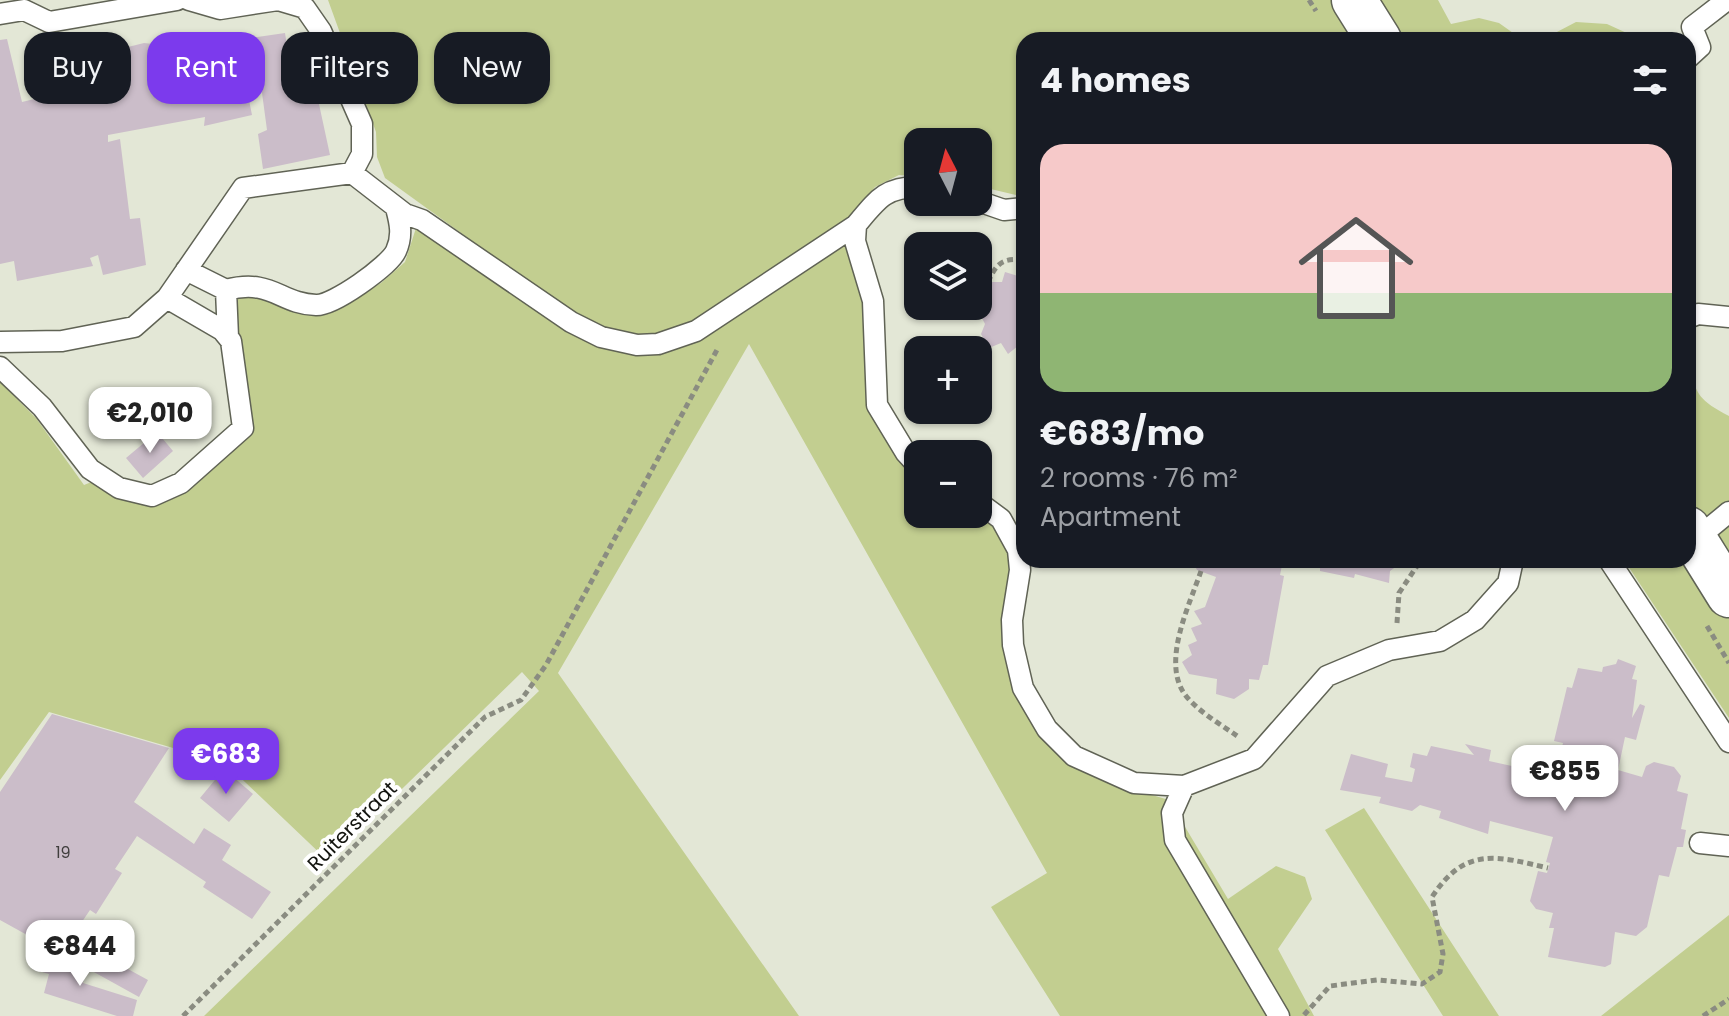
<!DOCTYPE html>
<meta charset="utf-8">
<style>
body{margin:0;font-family:Poppins,sans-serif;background:#20242c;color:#f1f3f6;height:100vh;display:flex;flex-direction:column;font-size:30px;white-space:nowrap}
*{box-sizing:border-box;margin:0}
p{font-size:26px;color:#9ea1a6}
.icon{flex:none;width:44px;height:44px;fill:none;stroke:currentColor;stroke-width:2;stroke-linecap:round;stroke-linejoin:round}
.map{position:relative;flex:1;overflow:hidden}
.sheet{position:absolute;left:1016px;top:32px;width:680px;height:536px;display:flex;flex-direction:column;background:#171b24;border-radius:24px;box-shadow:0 2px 6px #0004}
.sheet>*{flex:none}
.hud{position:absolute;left:24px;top:32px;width:760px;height:72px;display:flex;gap:16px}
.needle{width:52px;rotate:354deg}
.buttons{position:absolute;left:904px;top:128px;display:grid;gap:16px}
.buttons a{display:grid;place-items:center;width:88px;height:88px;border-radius:16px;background:#171b24;box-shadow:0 2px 6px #0004;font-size:40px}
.price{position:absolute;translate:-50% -68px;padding:0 18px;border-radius:16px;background:#fff;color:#222;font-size:26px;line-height:52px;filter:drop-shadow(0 2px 4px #0008)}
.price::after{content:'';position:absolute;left:50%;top:48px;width:24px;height:18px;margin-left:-12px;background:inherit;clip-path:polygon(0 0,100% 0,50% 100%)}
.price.on{background:#7c3aed;color:#fff}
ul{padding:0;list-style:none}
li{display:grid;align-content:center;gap:16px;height:424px;padding:0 24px}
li+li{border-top:2px solid #363941}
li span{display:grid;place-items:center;height:248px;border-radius:24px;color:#555}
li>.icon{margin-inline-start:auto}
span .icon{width:144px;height:144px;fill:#fffc;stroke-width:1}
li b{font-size:34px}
h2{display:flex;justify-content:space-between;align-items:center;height:96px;padding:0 24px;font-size:34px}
.pill{padding:0 28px;border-radius:24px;background:#171b24;box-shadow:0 2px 6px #0004;font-size:28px;line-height:72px}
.pill.on{background:#7c3aed;color:#fff}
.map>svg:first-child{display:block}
.green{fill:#c2ce90}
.building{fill:#cbbdc9}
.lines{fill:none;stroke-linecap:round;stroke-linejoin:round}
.lane-casing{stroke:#606355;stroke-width:23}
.secondary-casing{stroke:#606355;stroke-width:47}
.path{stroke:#8a8c81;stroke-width:5;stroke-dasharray:6 4;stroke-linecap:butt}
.lane{stroke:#fff;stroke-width:20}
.secondary{stroke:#fff;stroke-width:44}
.labels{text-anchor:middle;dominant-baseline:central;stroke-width:8;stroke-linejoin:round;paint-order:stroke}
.number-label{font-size:16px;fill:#403e3d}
.street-label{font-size:20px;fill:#12130e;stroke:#fff}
</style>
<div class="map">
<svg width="1729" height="1016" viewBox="0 0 1729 1016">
<rect width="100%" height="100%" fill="#e3e7d6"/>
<!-- green -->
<path class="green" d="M328 0H1337L1361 40H1024V197L978 186V142H918V176L899 175 875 187 845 224 689 329 646 338 612 333 580 319 385 178 377 157 376 132Z
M1376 0H1438L1451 24 1479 18 1499 23 1523 40 1555 33 1576 22 1607 24 1642 40H1401Z
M417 225 519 294 663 351 845 240 864 292 869 349 899 454 918 476V514L988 513 1013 557 1023 704 1118 785 1169 800 1228 899 1276 866 1305 877 1312 899 1278 949 1314 1016H1060L991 907 1047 873 749 344 558 673 799 1016H204L539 691 522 672 328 861 225 763 49 712 0 780V382L36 418 84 485 99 479 169 498 199 481 251 430 249 391 232 308 238 296 344 303 381 283 405 262Z
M1688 365C1697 396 1699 400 1729 416V718L1624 560H1688Z
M1364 808 1499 1016H1443L1325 830Z
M1729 915V1016H1601Z"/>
<!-- building -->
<path class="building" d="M285 33 287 46 306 44 330 155 263 169 258 134 267 130 260 78 245 80 252 115 204 126 205 117 108 135V142L120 139 130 219 140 218 146 265 103 275 98 255 90 258 93 266 17 281 14 261 0 264V40L7 39 22 102 51 95 46 81 105 72 104 60 124 48 144 43 162 45 163 56 218 45 223 74 240 72 236 40Z
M1005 272 1024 278V354L1018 346 1008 354 1001 343 989 348 981 334 985 324 976 306 978 293 988 282H1002Z
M157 432 173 451 143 478 126 458Z
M1192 560H1283L1280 575 1284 576 1268 665H1263L1259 680 1249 679V689L1234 699 1216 694 1217 679 1189 674 1182 662 1192 655 1188 645 1197 641 1191 628 1202 624 1194 611 1205 607 1216 577 1197 570Z
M1301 560H1405L1390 571 1389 583 1355 574 1354 578 1320 571V566Z
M1618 659 1636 666 1632 679 1637 680 1632 718 1640 704 1645 706 1636 740 1625 737 1618 770 1642 777 1646 766 1654 762 1674 767 1681 776 1677 791 1688 794 1681 829 1686 830 1683 847H1677L1669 877 1659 875 1647 927 1636 936 1615 932 1611 964 1605 967 1548 957 1554 928H1549L1553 913 1536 909 1530 901 1538 871 1547 873 1550 863 1546 862 1553 837 1490 821 1488 834 1439 818 1441 811 1420 805 1412 811 1379 803 1381 797 1340 790 1351 754 1388 764 1385 777 1412 782 1415 769 1410 767 1413 753 1427 756 1431 746 1474 755 1465 744 1491 750 1489 761 1521 768 1522 762 1556 771 1563 743 1554 741 1567 687 1572 688 1578 668 1602 672 1603 667 1616 664Z
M52 714 169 748 134 802 194 844 204 828 231 845 222 860 271 892 252 919 203 887 206 882 137 836 115 869 122 873 96 914 90 910 71 938 148 980 139 997 0 920V792Z
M224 769 253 794 229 822 200 798Z
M38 948 85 974 83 983 137 1000 133 1016H117L44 993 49 974 32 969Z"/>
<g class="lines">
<!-- lane casing -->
<g class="lane-casing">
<path id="lane" d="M189 0 220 9 278 0 305 8 321 31 362 124V154L352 173 405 214 422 220 571 322 601 337 637 345 658 344 696 331 856 225C877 200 885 187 918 187
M0 14 24 10 49 22 177 0
M1688 58 1700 47 1692 27 1727 0
M978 201 1004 210 1024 208
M856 225 855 241 873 301 877 405 906 453 918 466
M186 270 226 290C272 278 280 304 316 305 333 306 389 266 396 251 403 236 400 223 396 208
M226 290 228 337
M1688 318 1698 314 1729 317
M0 342 62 341 134 327 167 298
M0 367 42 407 90 469 119 488 152 496 181 483 243 428 231 341 222 330 167 298 243 188 352 173
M978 502 1001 519 1018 550 1020 570 1012 620 1013 645 1023 688 1047 729 1074 756 1134 783 1184 786 1254 759 1327 676 1389 650 1440 641 1475 620 1508 583 1513 560
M1695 540 1729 512
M1609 560 1729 742
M1184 786 1172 813 1175 840 1279 1016
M1700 843 1729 846"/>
</g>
<!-- secondary casing -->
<g class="secondary-casing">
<path id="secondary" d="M1354 0 1379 40
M1688 529 1729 595"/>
</g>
<!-- path -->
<path class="path" d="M1309 0 1316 11
M988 282C997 262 1003 258 1024 260
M1201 571C1190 604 1160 663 1186 696 1200 713 1222 725 1240 738
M1397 623 1399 593 1421 560
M1707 626 1729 663
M1304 1015 1330 986 1377 980 1422 984 1440 972 1443 954 1432 897C1465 846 1497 856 1548 868
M183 1016 485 717 521 700 546 665 718 348
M1703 1016 1729 999"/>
<!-- lane -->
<use href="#lane" class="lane"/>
<!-- secondary -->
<use href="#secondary" class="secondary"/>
</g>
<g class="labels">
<!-- number labels -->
<g class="number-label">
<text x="63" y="852">19</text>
</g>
<!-- street labels -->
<g class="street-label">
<text transform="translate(352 826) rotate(-45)">Ruiterstraat</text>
</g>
</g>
</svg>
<div class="buttons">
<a><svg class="needle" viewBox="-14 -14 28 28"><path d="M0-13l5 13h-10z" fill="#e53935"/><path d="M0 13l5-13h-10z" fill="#9ea1a6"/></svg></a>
<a><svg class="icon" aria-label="layers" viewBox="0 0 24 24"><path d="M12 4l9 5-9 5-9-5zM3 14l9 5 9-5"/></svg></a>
<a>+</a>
<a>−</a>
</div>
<b class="price" style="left:150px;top:455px">€2,010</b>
<b class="price on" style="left:226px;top:796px">€683</b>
<b class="price" style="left:1565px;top:813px">€855</b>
<b class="price" style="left:80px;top:988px">€844</b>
<div class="hud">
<a class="pill">Buy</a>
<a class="pill on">Rent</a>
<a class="pill">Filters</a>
<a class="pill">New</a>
</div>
<section class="sheet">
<h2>4 homes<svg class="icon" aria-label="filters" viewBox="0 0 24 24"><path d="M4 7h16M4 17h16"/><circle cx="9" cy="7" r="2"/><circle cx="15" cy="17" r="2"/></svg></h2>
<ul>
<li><span style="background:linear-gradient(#f6c9c9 60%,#8fb573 0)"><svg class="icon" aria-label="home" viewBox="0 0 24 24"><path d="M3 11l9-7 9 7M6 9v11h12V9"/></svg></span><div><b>€683/mo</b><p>2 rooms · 76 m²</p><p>Apartment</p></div></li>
</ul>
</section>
</div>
